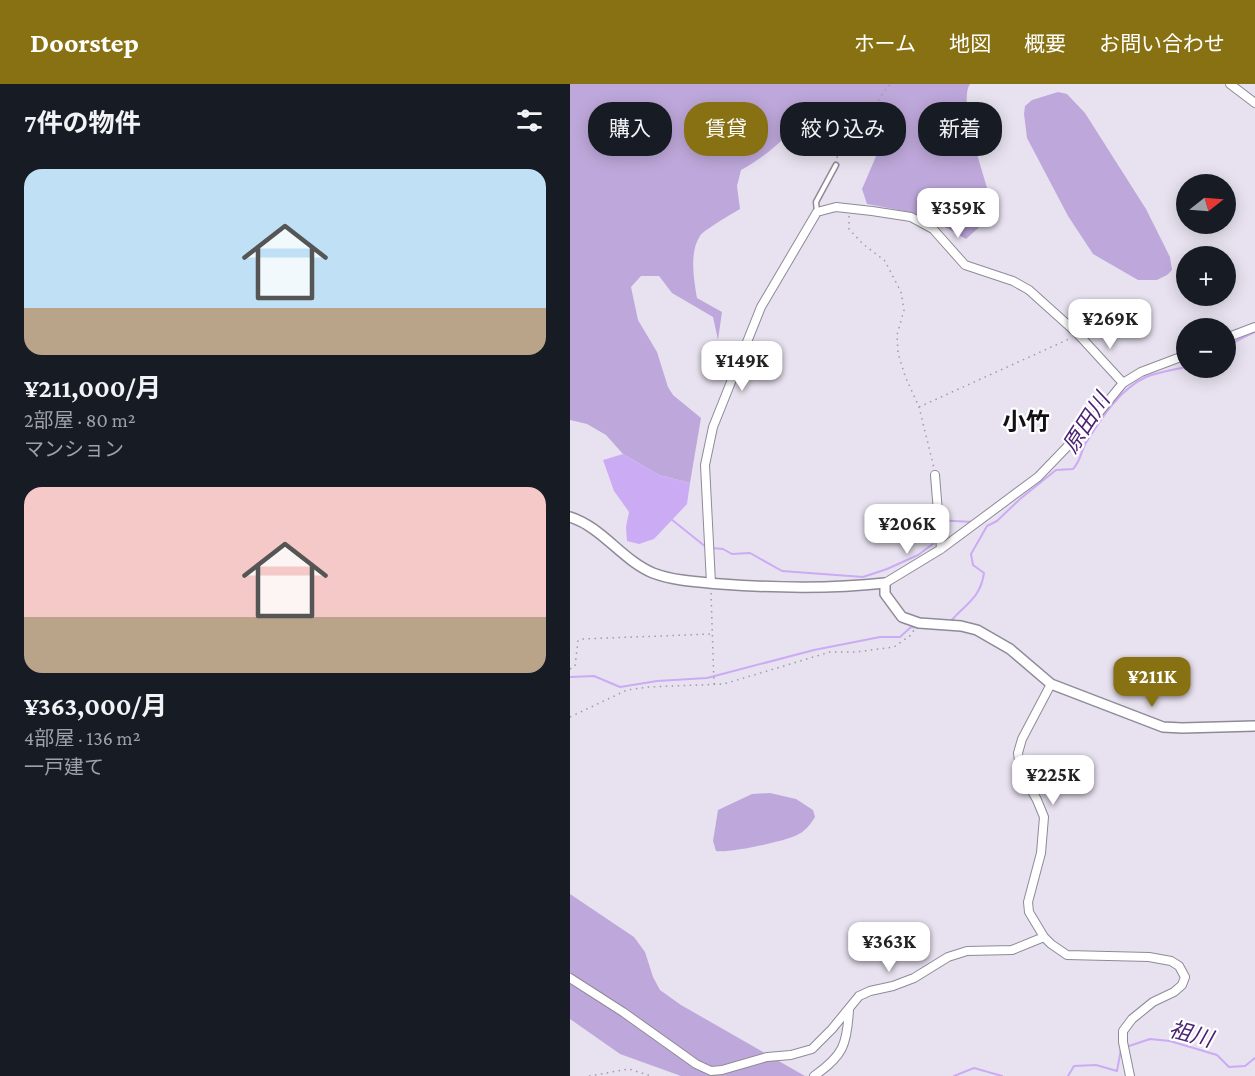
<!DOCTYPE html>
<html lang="ja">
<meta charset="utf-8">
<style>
body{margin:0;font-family:"Crimson Pro","Noto Sans JP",serif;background:#242831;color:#f1f3f6;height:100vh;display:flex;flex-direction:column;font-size:22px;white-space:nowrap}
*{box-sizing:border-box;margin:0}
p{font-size:20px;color:#9ea1a6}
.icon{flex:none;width:33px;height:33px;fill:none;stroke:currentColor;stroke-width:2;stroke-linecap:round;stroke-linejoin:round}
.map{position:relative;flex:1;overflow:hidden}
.details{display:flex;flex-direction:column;background:#171b24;width:570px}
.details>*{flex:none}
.hud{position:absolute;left:18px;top:18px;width:570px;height:54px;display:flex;gap:12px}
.needle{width:39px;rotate:73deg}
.buttons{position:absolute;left:606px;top:90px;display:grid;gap:12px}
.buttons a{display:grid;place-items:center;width:60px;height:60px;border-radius:50%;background:#171b24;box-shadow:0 3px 15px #0003;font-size:30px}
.price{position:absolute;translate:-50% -51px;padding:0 14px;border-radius:12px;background:#fff;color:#222;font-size:20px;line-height:39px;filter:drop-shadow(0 2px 3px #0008)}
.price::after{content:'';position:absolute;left:50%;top:36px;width:18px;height:14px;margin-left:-9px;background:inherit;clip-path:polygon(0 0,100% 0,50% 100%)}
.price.selected{background:#887113;color:#fff}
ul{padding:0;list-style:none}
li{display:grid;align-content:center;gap:12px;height:318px;padding:0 24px}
li span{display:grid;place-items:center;height:186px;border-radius:18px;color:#555}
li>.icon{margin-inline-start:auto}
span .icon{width:108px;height:108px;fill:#fffc;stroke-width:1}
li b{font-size:26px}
h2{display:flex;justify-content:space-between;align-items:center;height:72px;padding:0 24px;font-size:26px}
.chip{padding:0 21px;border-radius:24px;background:#171b24;box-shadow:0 3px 15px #0003;font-size:21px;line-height:54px}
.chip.selected{background:#887113;color:#fff}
header{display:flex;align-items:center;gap:36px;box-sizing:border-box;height:84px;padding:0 30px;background:#887113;color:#fff}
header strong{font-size:28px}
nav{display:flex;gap:33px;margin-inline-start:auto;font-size:21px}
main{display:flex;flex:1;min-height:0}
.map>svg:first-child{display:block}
.green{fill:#bea8db}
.water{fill:#cbabf3}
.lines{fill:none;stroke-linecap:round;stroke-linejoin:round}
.stream{stroke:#cbabf3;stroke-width:2}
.service-casing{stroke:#8f8a97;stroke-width:7}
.minor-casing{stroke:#8f8a97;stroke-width:10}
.tertiary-casing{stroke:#8f8a97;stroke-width:12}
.path{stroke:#9f9aa5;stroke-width:1.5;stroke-dasharray:1.5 4.5;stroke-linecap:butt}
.service{stroke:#fff;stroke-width:4}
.minor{stroke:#fff;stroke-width:8}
.tertiary{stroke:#fff;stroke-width:9}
.labels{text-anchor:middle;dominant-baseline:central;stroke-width:4.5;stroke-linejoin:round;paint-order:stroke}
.water-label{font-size:22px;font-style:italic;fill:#4d2274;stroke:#fff}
.quarter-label{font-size:24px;font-weight:bold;fill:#121014;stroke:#fff}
</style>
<header>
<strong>Doorstep</strong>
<nav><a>ホーム</a><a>地図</a><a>概要</a><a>お問い合わせ</a></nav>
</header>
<main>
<section class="details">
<h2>7件の物件<svg class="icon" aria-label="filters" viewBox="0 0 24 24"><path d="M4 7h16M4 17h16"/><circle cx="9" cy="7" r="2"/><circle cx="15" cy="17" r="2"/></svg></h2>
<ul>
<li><span style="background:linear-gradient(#bfe0f5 75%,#b9a48a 0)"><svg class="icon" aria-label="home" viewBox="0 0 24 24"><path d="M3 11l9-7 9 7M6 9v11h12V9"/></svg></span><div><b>¥211,000/月</b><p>2部屋 · 80 m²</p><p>マンション</p></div></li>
<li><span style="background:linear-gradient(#f6c9c9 70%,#b9a48a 0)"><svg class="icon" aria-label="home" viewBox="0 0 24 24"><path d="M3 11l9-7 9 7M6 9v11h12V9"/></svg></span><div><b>¥363,000/月</b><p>4部屋 · 136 m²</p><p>一戸建て</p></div></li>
</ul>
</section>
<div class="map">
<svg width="685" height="992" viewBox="0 0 685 992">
<rect width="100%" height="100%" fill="#e8e2f0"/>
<!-- green -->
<path class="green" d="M0 0H400C388 17 412 85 418 107L423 116 425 129 396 155 366 138 339 128 297 120 292 105 310 63V47L282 64 271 53 263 31 247 19C223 46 204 68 171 86L167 102 170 125C162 130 135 145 130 152 119 168 124 196 127 214L152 228 148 256 143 233 102 209 89 192H71L61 203 68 236 87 268 98 303 103 311 131 334 120 399 89 391 53 370 36 351 17 340 0 336Z
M488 8 497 10 515 29 576 125 600 173 602 186 597 191 587 196H568L523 170 498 132 457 54 454 30 455 22 462 16Z
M200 709 226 715 243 726 245 733C240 741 235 748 225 752 211 758 160 769 146 767L143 757 148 726 182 710Z
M0 810 64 853 75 868 83 893 90 906 111 921 235 992H111L50 970 0 935Z"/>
<!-- water -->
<path class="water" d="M53 370 89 391 120 399 117 420 84 455 69 460 57 457 56 443 59 428 44 407 33 376Z"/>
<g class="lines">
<!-- stream -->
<path class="stream" d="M656 262 685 248
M101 435 136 463
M142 464 153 465 162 470 180 469 212 487 293 493 317 485 348 471 363 460V436L404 438
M380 538C396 519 410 515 414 489L403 481 401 470 417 442 427 437 450 415 486 386 503 385C511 377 511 366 517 357 532 333 550 305 576 293 589 288 603 286 616 283
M0 593 24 592 50 603 87 597 137 594 244 566 310 553H330L341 543 374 545
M556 963 580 955 600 957 647 971 659 983 675 982 685 974
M384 992 404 984 432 992
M498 992 504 982 526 981 547 987 551 965"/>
<!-- service casing -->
<g class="service-casing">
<path id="service" d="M247 128 246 118 266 81"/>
</g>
<!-- minor casing -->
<g class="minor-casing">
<path id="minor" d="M660 0 685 19
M656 254 685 243
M365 391 371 465
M141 499 135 381 143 343 191 223 247 128 266 123 302 127 341 133 363 145 395 181 443 197 459 206 508 250 553 299
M315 499 371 465 468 393 521 338 553 299 571 288 616 271
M481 600 452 655 448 669 450 685 467 716 474 733 471 769 458 818 459 828 474 853 481 860 497 871 579 873 601 877 609 882 615 893 612 901 604 908 583 918 562 935 553 947V958L560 992
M0 894 53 928 126 980 141 987 152 986 197 973 221 971 242 965 262 945 289 912 300 907 323 902 344 894 378 873 397 867 442 866 474 853
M244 992C273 972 277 961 279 926"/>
</g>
<!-- tertiary casing -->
<g class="tertiary-casing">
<path id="tertiary" d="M0 433C32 443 52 476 83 489 104 497 129 498 151 500 205 504 260 505 315 499V510L332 533 349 539 391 542 407 546 440 565 481 600 593 643 612 644 685 642"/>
</g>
<!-- path -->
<path class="path" d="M267 74C270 57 280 57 291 45 303 31 307 13 321 0
M279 132V145L293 160 315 177 331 208 334 226 327 251 328 269 335 292 349 323 364 384
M349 323 499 255
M141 509 144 600
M0 585 5 582 8 557 12 555 142 550
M0 633 57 606 78 603 154 600 260 568H286L324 563 341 551 344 546
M19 992 59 985 81 992"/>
<!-- service -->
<use href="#service" class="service"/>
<!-- minor -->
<use href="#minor" class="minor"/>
<!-- tertiary -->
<use href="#tertiary" class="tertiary"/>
</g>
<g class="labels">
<!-- water labels -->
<g class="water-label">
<text transform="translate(516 339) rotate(-57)">原田川</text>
<text transform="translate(621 950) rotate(15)">祖川</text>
</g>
<!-- quarter labels -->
<g class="quarter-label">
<text x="456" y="337">小竹</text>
</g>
</g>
</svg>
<div class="buttons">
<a><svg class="needle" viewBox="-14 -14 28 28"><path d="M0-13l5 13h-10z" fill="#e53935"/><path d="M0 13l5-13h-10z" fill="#9ea1a6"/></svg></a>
<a>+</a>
<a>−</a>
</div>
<b class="price" style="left:388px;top:155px">¥359K</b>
<b class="price" style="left:540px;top:266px">¥269K</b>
<b class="price" style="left:172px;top:308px">¥149K</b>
<b class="price" style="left:337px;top:471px">¥206K</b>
<b class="price selected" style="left:582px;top:624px">¥211K</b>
<b class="price" style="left:483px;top:722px">¥225K</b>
<b class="price" style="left:319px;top:889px">¥363K</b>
<div class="hud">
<a class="chip">購入</a>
<a class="chip selected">賃貸</a>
<a class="chip">絞り込み</a>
<a class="chip">新着</a>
</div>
</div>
</main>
